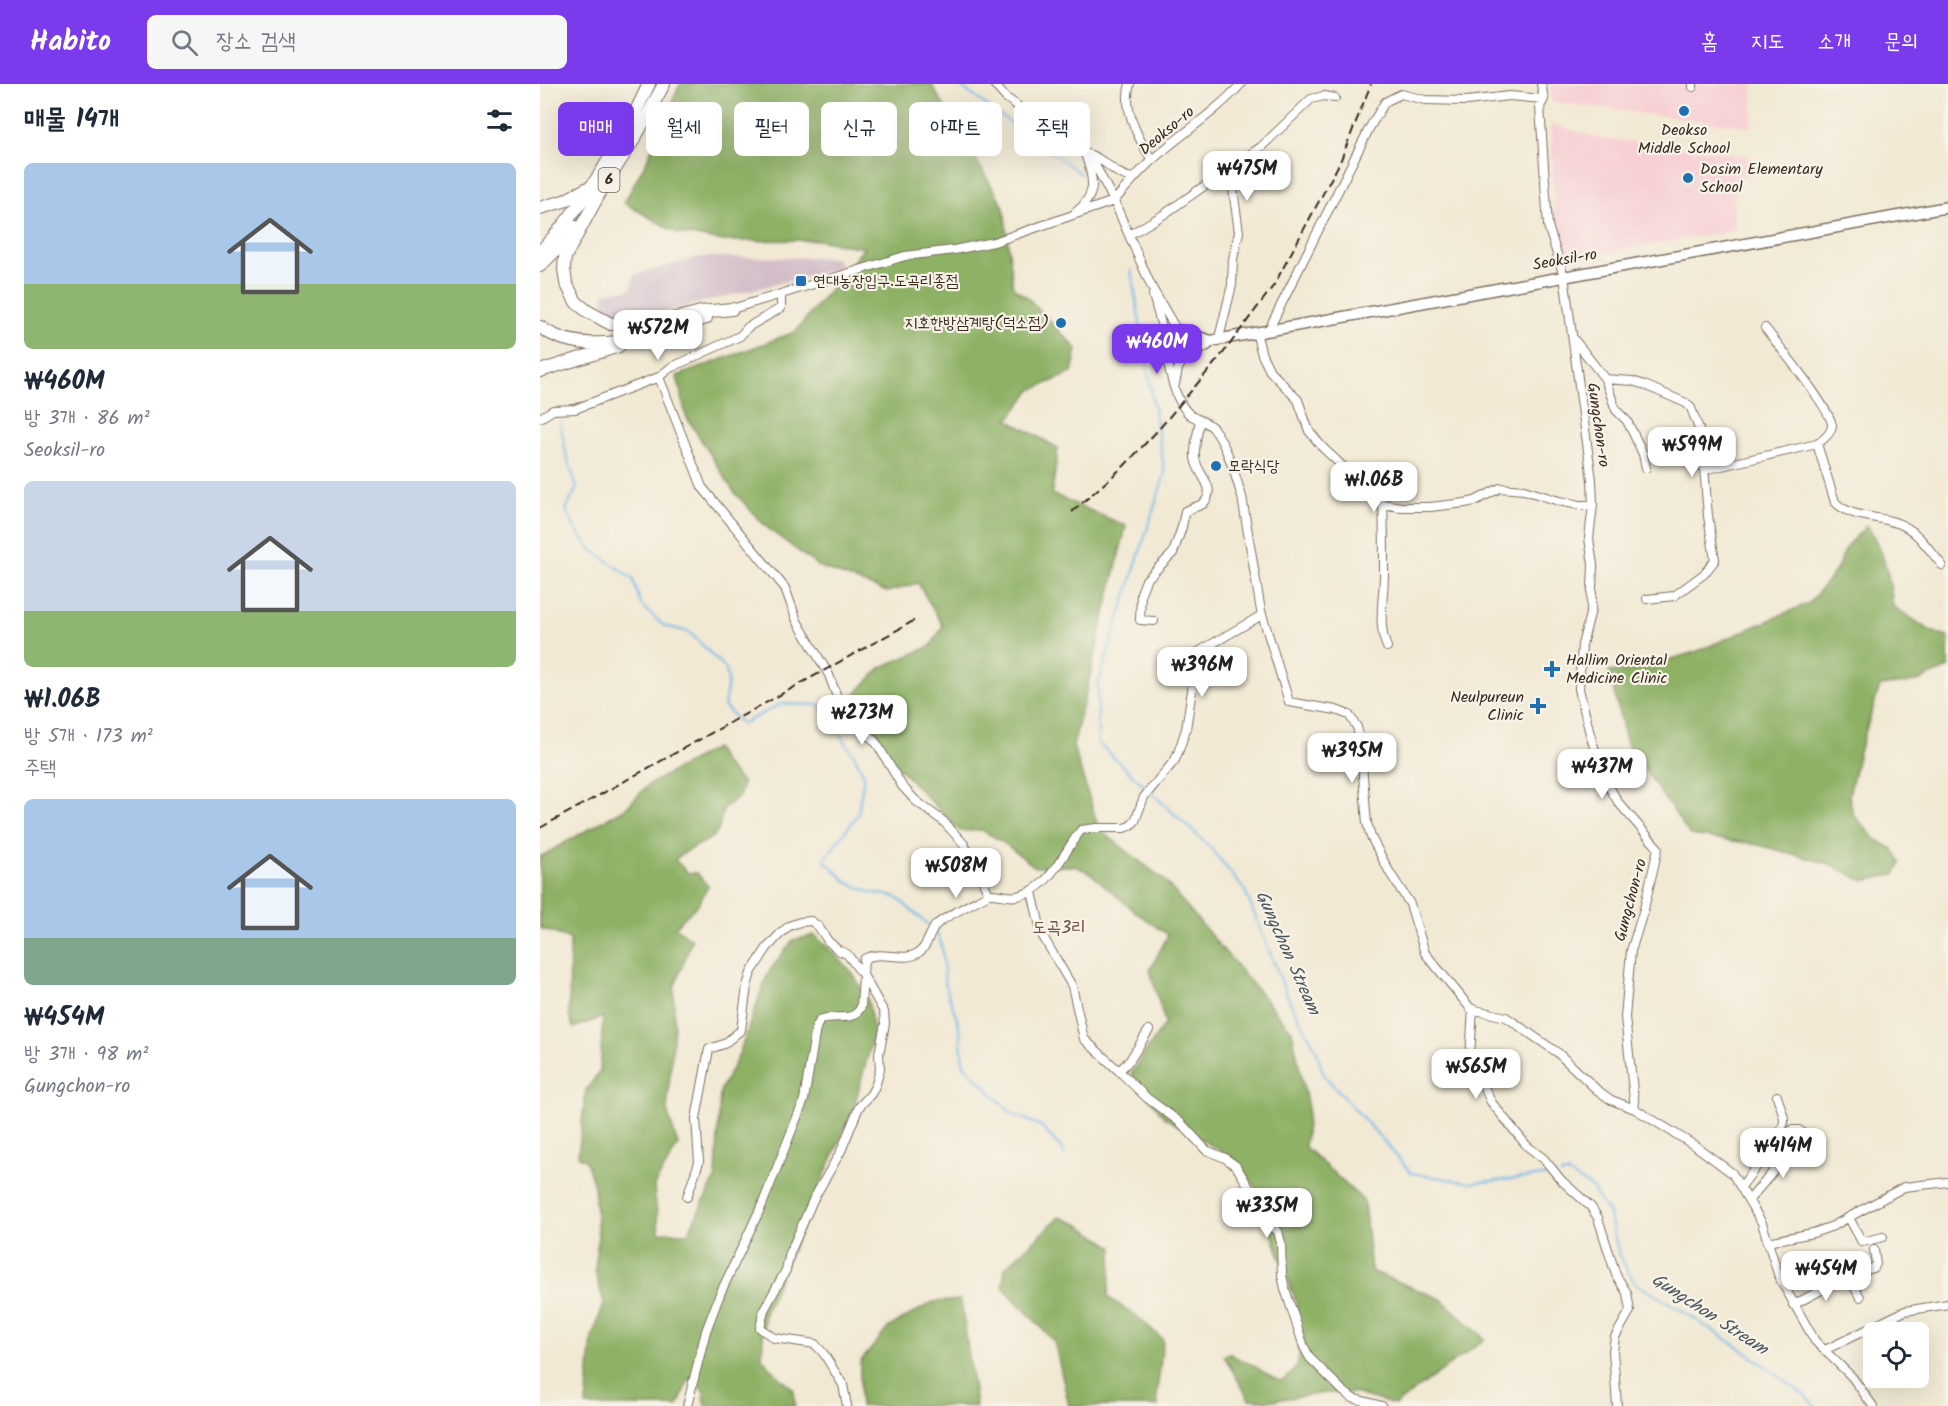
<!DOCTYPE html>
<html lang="ko">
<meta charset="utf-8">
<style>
body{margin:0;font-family:Kalam,"Poor Story",sans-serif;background:#f6f6f7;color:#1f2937;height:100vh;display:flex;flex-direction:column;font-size:22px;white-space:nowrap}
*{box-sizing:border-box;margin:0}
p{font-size:20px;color:#747a83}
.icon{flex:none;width:33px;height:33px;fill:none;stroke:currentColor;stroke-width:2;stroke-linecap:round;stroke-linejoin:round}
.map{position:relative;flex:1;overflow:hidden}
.drawer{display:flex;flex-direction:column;background:#fff;width:540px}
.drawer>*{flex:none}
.hud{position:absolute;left:18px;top:18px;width:570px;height:54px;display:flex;gap:12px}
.fabs{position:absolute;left:1323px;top:1238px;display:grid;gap:12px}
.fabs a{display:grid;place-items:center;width:66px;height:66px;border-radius:9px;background:#fff;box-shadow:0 6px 24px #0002;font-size:30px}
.price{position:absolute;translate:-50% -51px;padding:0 14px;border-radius:12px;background:#fff;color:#222;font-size:20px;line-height:39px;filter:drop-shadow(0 2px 3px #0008)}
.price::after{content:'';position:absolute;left:50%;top:36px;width:18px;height:14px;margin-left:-9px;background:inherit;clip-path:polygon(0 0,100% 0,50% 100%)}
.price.current{background:#7c3aed;color:#fff}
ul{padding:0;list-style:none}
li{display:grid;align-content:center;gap:12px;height:318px;padding:0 24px}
li span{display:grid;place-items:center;height:186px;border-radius:9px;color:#555}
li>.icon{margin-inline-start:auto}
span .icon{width:108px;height:108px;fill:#fffc;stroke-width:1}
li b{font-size:26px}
h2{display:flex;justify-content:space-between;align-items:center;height:72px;padding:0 24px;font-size:26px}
.chip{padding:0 21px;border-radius:9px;background:#fff;box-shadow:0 6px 24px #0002;font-size:21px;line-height:54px}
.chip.current{background:#7c3aed;color:#fff}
header{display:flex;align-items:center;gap:36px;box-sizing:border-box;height:84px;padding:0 30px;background:#7c3aed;color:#fff}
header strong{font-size:28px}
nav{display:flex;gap:33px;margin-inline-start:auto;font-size:21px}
.search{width:420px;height:54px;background:#f6f6f7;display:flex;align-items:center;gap:15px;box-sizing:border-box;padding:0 21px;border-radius:9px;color:#747a83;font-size:22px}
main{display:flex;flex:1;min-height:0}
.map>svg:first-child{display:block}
.built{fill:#f7cfd4}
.industrial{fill:#d2bdc8}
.forest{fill:#8eb166;stroke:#646e42;stroke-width:1.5}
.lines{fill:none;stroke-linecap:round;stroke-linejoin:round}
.stream{stroke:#70b7e7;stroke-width:2}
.street-casing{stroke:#7b6d5e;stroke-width:10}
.secondary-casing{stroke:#7b6d5e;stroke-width:13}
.primary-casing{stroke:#7b6d5e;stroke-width:14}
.street{stroke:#fff;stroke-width:8}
.secondary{stroke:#fff;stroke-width:10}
.primary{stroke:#fff;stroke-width:12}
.rail{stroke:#3b2a1e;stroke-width:2;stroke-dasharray:9 4.5;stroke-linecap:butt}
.poi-dot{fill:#1f6fb2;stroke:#f7f3e8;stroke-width:2}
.labels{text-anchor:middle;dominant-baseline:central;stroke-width:4.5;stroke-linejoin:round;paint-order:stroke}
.shield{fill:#f7f3e8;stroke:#73665b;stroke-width:1.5}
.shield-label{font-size:15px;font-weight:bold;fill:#3b2a1e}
.poi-label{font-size:16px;fill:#3b2a1e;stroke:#f7f3e8;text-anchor:start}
.street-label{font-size:16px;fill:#3b2a1e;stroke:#f7f3e8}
.neighbourhood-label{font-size:18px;fill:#76503e;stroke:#f7f3e8}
.water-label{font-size:18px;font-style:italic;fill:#4b545a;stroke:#f7f3e8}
</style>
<header>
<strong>Habito</strong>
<div class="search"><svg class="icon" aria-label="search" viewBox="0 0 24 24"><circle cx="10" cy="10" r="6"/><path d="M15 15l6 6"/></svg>장소 검색</div>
<nav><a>홈</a><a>지도</a><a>소개</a><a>문의</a></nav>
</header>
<main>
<section class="drawer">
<h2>매물 14개<svg class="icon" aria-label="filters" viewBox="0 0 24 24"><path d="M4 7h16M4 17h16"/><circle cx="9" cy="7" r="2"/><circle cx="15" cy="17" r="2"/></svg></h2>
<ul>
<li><span style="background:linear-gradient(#a9c7e8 65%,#8fb573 0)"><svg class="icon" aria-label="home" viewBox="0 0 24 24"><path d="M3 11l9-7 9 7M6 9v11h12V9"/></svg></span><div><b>₩460M</b><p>방 3개 · 86 m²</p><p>Seoksil-ro</p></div></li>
<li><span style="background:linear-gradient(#c9d6e8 70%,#8fb573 0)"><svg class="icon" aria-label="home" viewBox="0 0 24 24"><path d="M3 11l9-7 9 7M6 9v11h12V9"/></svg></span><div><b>₩1.06B</b><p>방 5개 · 173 m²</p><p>주택</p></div></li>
<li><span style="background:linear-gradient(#a9c7e8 75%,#7fa58c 0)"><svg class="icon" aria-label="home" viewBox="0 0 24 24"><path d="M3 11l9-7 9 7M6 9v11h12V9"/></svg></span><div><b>₩454M</b><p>방 3개 · 98 m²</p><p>Gungchon-ro</p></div></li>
</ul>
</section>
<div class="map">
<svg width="1408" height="1322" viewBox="0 0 1408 1322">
<rect width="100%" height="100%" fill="#f7f3e8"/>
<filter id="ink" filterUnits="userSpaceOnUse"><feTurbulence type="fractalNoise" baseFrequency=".0167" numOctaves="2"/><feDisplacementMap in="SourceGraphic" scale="12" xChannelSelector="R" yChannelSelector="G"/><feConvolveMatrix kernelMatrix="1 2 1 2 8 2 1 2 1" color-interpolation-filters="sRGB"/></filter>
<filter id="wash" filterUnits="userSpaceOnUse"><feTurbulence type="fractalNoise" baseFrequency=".008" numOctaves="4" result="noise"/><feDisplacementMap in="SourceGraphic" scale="24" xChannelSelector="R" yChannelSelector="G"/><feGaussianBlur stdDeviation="1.35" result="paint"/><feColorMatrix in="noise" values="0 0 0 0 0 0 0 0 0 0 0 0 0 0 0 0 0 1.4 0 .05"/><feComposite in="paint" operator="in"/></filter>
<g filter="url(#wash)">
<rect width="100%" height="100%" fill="#f2e9d4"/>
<!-- built -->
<path class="built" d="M1009 0H1213L1212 43 1012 18Z
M1011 40 1059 54 1211 72 1193 114 1195 146 1025 176 1015 141Z"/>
<!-- industrial -->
<path class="industrial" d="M160 173 297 174 301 184 87 237 66 234 63 209 91 205 94 191Z"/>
<!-- forest -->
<path class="forest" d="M140 0H391L464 123 473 204 487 213 537 265 532 289 491 306 468 336 518 364 512 410 586 442 533 662 559 745 625 797 752 947 768 1024 765 1063 824 1117 831 1187 901 1215 945 1255 855 1321 814 1309H785L728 1317 709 1315 684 1272 689 1269C698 1275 707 1278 716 1283 725 1289 731 1294 742 1297L753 1288 758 1279 759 1269 757 1221 715 1102 694 1075 624 1033 591 990 625 939 610 886 628 851 598 830 550 789 535 782 495 783 464 759 442 746 420 747 355 680 314 611 342 583 391 562 403 542 378 499 347 508 278 482 225 442 194 408 146 332 137 292 255 248 324 164 277 156 184 157 137 149 84 119 107 76Z
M1327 442C1344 467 1350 493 1353 523 1373 533 1386 548 1408 553V584L1376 598 1340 602 1319 668 1309 711 1313 730 1335 755 1353 765 1361 779 1355 790 1324 797 1290 780 1215 760 1150 751 1087 660 1069 588 1098 585 1158 567 1269 519 1295 488 1308 460Z
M175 664 184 679 203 699C199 718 197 712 185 724 179 730 182 740 178 747 168 761 146 763 135 776L148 789H157L168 802 159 819 135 843 152 856 134 904V942L127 1027 138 1061 114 1102 119 1148 148 1149 176 1093 180 1007 197 975 228 889 253 856 275 851 312 888 328 916 334 949 313 1026 224 1231 222 1273 231 1285 254 1306 255 1322H165L164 1307 149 1294 138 1322H46L52 1254 64 1219 55 1187 58 1153 54 1102 46 1077 38 1072 46 1006 60 987 63 933 33 944 29 930 30 855 0 844V773L86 724 108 701Z
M519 1133 538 1140 573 1163 568 1213 603 1237 623 1256 617 1310 618 1322H529L514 1257 463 1203 465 1184Z
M421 1216 436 1322H320V1278L349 1243 393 1218Z"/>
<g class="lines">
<!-- stream -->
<path class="stream" d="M417 0 541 90
M591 186 625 389 558 600V659L670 763 705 807 749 916 775 963 784 991 849 1063 871 1089 931 1099 1015 1091
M20 337 26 370 37 403 26 426 36 446 51 465 93 495 101 521 124 542 149 548 186 585 188 598 184 622 202 640 241 620 280 621 314 671 324 691 318 730 284 776 308 799 330 808 356 813 391 843
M395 847C405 859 403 883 405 898 408 915 418 931 420 948 422 960 421 970 424 981L472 1030 501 1042 522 1065 524 1071
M1021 1090 1028 1089 1051 1103 1069 1130 1079 1171 1095 1199 1136 1223 1200 1264 1266 1312 1275 1322"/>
</g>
</g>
<g filter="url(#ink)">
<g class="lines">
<!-- street casing -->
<g class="street-casing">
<path id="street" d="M454 0 465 13 552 75 574 117 612 204 636 245
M590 0C582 24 599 56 612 76
M1001 0 1004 15 1000 23 1008 142 1024 192 1052 396 1053 421 1049 454 1053 481 1051 526 1042 561 1039 605 1050 650 1063 692 1078 718 1118 764 1104 825 1091 867 1085 933 1095 1025 1157 1063 1192 1089 1222 1139 1239 1193 1275 1257 1312 1293 1333 1322
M1153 0V3
M548 70C566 75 575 92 593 94
M574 117C586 103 598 89 612 76 641 50 675 29 701 0
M535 129C558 111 554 95 545 70
M589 151 623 131 690 84
M613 211 625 254
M192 225 365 172 414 166 454 158 574 117
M1225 244C1236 258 1293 328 1292 342 1291 350 1283 356 1277 360
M729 245 830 43 845 18 861 10 885 16 927 17 969 12 1004 15
M624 260a15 15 0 1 1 30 0a15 15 0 1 1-30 0Z
M716 248 722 271 730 287 758 316 769 347 783 364 843 420 861 423H890L925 419 935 417 960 404 984 406 1019 417 1039 421H1053
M679 254 692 201 693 175 699 148 690 84 721 63 771 15 784 12 795 14
M1033 254 1065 295 1076 326 1087 337 1095 353 1103 370 1106 384
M625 265C630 285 633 315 649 330 656 336 667 337 673 344 688 363 695 391 702 413L721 527 749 618 796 626 809 631 817 643 820 656 827 739 831 753 850 789 870 820 885 869 931 925 966 933 1018 969 1056 1005 1071 1016 1095 1025
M119 293 162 403 245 504 257 537 289 591 297 613 304 624 337 660 362 702 376 717 403 737 424 760 449 810C459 809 466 814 477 812 510 806 522 770 541 746L556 744H584L590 742 595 737 604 713 635 676 639 666 646 645 658 568 722 531
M1065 295 1092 297 1102 300 1146 319 1151 324 1159 345 1163 370 1168 432 1175 476 1164 490 1134 512 1107 515
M635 300 638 285 644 274
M0 334 13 326 35 325 119 293 130 284 200 252 208 243 241 224V210
M1164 386 1277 360 1295 418C1312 435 1336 431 1357 439 1377 445 1389 466 1402 481
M843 420C844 443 844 467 844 490 844 514 837 541 847 563
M614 537 600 536 601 509 606 496 633 469 642 443 645 427 663 420C679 403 657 392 655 374 654 361 658 348 660 336
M492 808 502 851 532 902 544 955 579 987 590 976 609 946
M933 925 930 972 951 1018 987 1062 1004 1075 1021 1096 1051 1123 1058 1134 1076 1191 1087 1209 1090 1227 1075 1253 1073 1267 1077 1322
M579 987 607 1014 641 1039 666 1066 685 1074 696 1082 718 1118 726 1139 738 1147 741 1159 742 1191 745 1205 764 1263 770 1274 803 1307 812 1314 842 1322
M1201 1103C1210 1090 1246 1048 1244 1035 1243 1028 1239 1019 1237 1012
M147 1113 159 1078 156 1035 169 965 184 960 201 946 207 902 211 889 227 864 240 850 249 842 260 838 271 837 278 842 288 857 298 866 307 870 323 891 344 928 345 940 339 970 340 985 336 1000 331 1010 319 1023 301 1067 273 1116 250 1169 246 1186 224 1226 220 1244 234 1254 275 1260 284 1270 303 1301 307 1322
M1209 1116 1232 1089 1251 1046H1259L1267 1052
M1309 1134 1322 1158 1343 1153
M1227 1158 1273 1149 1293 1142 1364 1103 1408 1098
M1308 1192 1333 1184 1336 1180 1334 1166
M1253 1221 1308 1192 1320 1213
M1285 1266 1365 1227 1408 1220
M147 1322 166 1247 180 1210 222 1121 264 1016 276 944 280 936C295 929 312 940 321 923L324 875C342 865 362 879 378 869 388 863 389 849 396 841 404 833 437 817 449 810"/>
</g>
<!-- secondary casing -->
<g class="secondary-casing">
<path id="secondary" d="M649 250 671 257 1408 123
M651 269 667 261 671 257"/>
</g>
<!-- primary casing -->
<g class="primary-casing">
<path id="primary" d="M57 114 25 173 24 185 26 199 36 218 47 227 71 240 121 238 161 228 192 225
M53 119 96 52 124 0
M0 124 24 117 48 104
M0 168C44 122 82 58 109 0
M0 182 25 157 35 143
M0 243C46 277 118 250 166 234
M0 287 79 262"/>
</g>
<!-- street -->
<use href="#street" class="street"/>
<!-- secondary -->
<use href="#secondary" class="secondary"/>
<!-- primary -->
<use href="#primary" class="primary"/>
<!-- rail -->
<path class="rail" d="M532 428 584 382 619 345 684 268 734 201 800 78 831 0
M0 744 377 535"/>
</g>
</g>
<!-- markers -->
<g class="poi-dot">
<circle cx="1144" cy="27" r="6"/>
<circle cx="1148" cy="94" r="6"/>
<rect x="255" y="191" width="12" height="12" rx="3"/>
<circle cx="521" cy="239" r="6"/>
<circle cx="676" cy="382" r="6"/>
<path d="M1009 576h6v6h6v6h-6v6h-6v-6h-6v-6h6z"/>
<path d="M995 613h6v6h6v6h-6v6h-6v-6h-6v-6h6z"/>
</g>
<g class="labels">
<!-- shield labels -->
<rect class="shield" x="58.5" y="84" width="21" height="24" rx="4.5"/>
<g class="shield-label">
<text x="69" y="96">6</text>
</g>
<!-- poi labels -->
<g class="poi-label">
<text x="1144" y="46" text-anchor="middle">Deokso<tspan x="1144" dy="18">Middle School</tspan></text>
<text x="1160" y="85">Dosim Elementary<tspan x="1160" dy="18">School</tspan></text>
<text x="273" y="197">연대농장입구.도곡리종점</text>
<text x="509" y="239" text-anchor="end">지호한방삼계탕(덕소점)</text>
<text x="688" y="382">모락식당</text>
<text x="1026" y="576">Hallim Oriental<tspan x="1026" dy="18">Medicine Clinic</tspan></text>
<text x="984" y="613" text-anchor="end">Neulpureun<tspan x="984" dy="18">Clinic</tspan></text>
</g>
<!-- street labels -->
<g class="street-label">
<text transform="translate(627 47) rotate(-40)">Deokso-ro</text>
<text transform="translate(1025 176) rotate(-10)">Seoksil-ro</text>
<text transform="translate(1058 341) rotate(82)">Gungchon-ro</text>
<text transform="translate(1091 816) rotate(-75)">Gungchon-ro</text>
</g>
<!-- neighbourhood labels -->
<g class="neighbourhood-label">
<text x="519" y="844">도곡3리</text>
</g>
<!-- water labels -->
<g class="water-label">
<text transform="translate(747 869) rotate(66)">Gungchon Stream</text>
<text transform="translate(1169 1231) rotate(33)">Gungchon Stream</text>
</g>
</g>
</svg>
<div class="fabs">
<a><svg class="icon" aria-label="locate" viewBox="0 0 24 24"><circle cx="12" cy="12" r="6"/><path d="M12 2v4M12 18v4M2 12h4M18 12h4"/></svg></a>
</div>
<b class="price" style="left:707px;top:118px">₩475M</b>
<b class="price" style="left:118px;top:277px">₩572M</b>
<b class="price current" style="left:617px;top:291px">₩460M</b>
<b class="price" style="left:1152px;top:394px">₩599M</b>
<b class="price" style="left:834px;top:429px">₩1.06B</b>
<b class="price" style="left:662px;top:614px">₩396M</b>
<b class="price" style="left:322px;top:662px">₩273M</b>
<b class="price" style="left:812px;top:700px">₩395M</b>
<b class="price" style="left:1062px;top:716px">₩437M</b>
<b class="price" style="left:416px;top:815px">₩508M</b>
<b class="price" style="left:936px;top:1016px">₩565M</b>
<b class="price" style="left:1243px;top:1095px">₩414M</b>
<b class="price" style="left:727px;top:1155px">₩335M</b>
<b class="price" style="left:1286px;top:1218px">₩454M</b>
<div class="hud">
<a class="chip current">매매</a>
<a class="chip">월세</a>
<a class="chip">필터</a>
<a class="chip">신규</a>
<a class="chip">아파트</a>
<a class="chip">주택</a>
</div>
</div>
</main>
